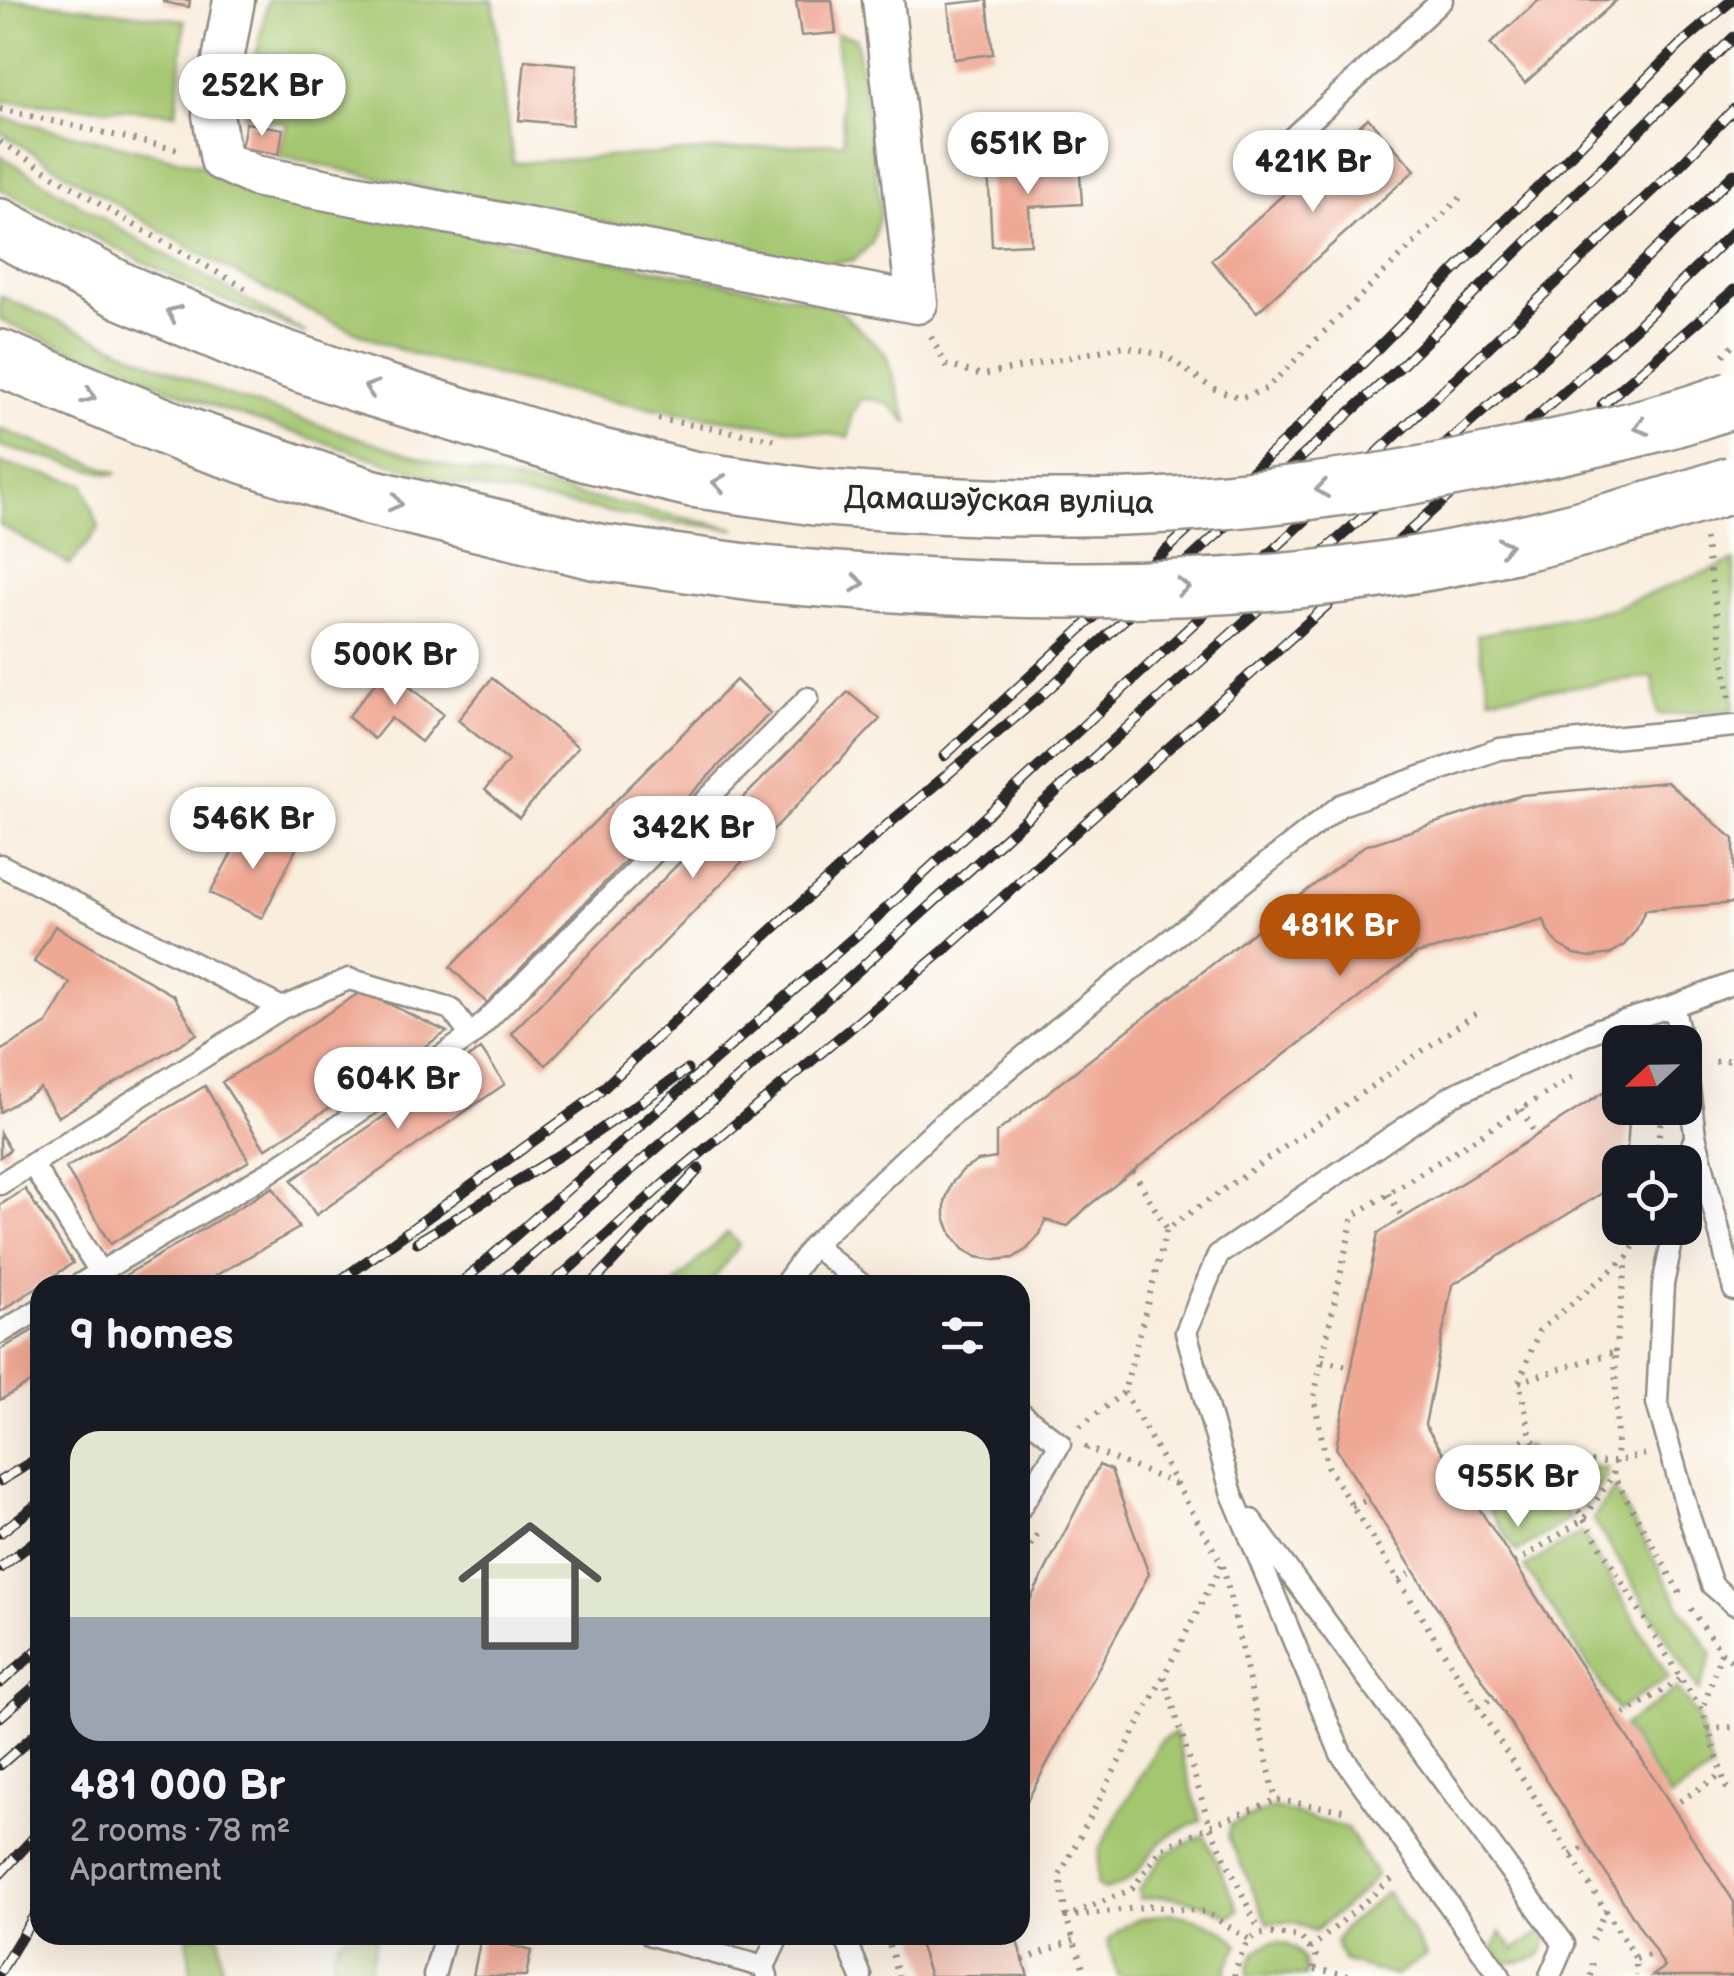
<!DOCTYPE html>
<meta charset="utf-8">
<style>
body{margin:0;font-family:"Balsamiq Sans",sans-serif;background:#20242c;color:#f1f3f6;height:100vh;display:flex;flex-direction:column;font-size:38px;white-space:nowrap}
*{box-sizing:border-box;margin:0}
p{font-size:32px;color:#9ea1a6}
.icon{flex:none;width:55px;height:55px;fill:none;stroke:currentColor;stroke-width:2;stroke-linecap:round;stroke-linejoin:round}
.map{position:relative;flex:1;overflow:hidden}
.details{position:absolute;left:30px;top:1275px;width:1000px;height:670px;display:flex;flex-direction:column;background:#171b24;border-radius:30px;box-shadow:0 10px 40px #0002}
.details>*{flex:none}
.needle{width:65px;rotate:248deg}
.controls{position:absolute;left:1602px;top:1025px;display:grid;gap:20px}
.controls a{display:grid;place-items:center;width:100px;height:100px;border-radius:20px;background:#171b24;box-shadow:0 10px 40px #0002;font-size:50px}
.price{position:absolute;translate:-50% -85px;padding:0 22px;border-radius:35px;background:#fff;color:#222;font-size:32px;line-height:65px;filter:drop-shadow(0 2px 5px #0008)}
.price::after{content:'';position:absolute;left:50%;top:60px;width:30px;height:22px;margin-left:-15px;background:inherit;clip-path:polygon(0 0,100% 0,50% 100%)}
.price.current{background:#b45309;color:#fff}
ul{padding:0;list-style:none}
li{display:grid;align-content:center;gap:20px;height:530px;padding:0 40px}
li span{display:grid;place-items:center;height:310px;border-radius:30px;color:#555}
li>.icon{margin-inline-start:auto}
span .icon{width:180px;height:180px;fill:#fffc;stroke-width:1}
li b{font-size:42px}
h2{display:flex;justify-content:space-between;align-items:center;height:120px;padding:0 40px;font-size:42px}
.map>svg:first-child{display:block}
.green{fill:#a4c66f;stroke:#68784d;stroke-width:2.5}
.building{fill:#efa894}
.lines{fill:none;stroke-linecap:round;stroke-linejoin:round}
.lane-casing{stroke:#928c84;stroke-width:25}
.street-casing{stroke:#928c84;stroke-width:45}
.primary-casing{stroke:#928c84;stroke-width:60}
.path{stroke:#928c84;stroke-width:6;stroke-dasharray:2.5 8;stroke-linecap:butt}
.lane{stroke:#fff;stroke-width:20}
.street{stroke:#fff;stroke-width:40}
.primary{stroke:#fff;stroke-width:55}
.rail-casing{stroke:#2b2b2b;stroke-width:11}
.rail{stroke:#fdfcf7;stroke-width:8;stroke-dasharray:22;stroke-linecap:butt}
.primary-bridge-casing{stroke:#928c84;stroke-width:60;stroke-linecap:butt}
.primary-bridge{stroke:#fff;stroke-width:55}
.oneway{stroke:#a0a0a0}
.labels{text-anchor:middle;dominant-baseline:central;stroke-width:8;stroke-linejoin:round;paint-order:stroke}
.street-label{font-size:32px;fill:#2b2b2b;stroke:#fdfcf7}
</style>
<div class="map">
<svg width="1734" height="1976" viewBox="0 0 1734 1976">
<rect width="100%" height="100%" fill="#fdfcf7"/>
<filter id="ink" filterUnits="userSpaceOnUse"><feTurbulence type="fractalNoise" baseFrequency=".01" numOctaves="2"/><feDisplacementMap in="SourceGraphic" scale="20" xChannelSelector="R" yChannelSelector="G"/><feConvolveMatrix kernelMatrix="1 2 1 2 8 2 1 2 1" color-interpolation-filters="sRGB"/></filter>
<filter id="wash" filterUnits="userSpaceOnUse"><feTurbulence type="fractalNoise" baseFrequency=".0048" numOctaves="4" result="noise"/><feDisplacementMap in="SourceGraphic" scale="40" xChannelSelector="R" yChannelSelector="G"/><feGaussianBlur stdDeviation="2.25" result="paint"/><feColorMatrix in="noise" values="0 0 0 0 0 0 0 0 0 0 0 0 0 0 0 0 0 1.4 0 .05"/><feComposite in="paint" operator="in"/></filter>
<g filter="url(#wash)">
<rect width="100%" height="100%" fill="#f9eddd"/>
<!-- green -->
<path class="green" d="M0 0H24L185 20 176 113 0 101Z
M268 0H493L513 163 844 142 836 33 856 38 881 211 872 243 854 260 821 265 417 186 279 156 287 123 244 115Z
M0 117 202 165 238 188 823 302 839 310 885 353 909 424C891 405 888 399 861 399L852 414 849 437C728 420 608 404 489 374 453 365 414 356 380 342 247 288 121 208 0 132Z
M0 155 127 233 306 333 201 291 0 189Z
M0 296 224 394 452 468 736 529 657 521 450 483 221 409 13 326 0 319Z
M0 429 118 473 109 474 0 446Z
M0 463 84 484 99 528 70 565 0 525Z
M1734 561V709L1658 715 1653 677 1490 697 1477 635 1610 609Z
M728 1232 739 1245 709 1285H673Z
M1528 1446 1571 1518 1517 1552 1464 1473Z
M1606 1467 1607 1476 1583 1508 1559 1469Z
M1614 1488 1680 1606 1712 1654 1699 1691 1593 1519Z
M1582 1532 1669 1678 1617 1710 1525 1567Z
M1677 1689 1697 1716 1712 1770 1670 1798 1623 1726Z
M1175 1733 1201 1821C1190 1826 1175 1831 1165 1839 1140 1860 1142 1881 1104 1890L1097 1885 1099 1849 1161 1740Z
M1273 1808 1347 1828 1376 1875 1362 1892 1315 1931 1292 1922 1268 1923 1228 1836 1230 1825Z
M1204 1835 1239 1910 1229 1916C1201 1901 1172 1893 1140 1899L1138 1891 1165 1854Z
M1387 1892 1426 1955 1396 1976 1344 1962 1335 1942 1344 1928Z
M1170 1913C1196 1919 1220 1924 1239 1944L1226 1969V1976H1118L1107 1942C1125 1920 1143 1918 1170 1913Z
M1547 1928C1548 1958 1535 1961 1507 1963L1493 1950 1501 1932 1514 1950Z
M187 1935H219L222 1976H191Z
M345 1935H377L368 1976H335C329 1960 332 1946 345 1935Z
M1273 1942C1294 1943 1307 1955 1306 1976H1248C1247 1958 1257 1948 1273 1942Z"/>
<g id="blocks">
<!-- building -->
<path class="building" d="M163 0H190L189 7 163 2Z
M796 0H832L836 33 801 36Z
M987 0 993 54 954 59 948 4Z
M1539 0H1617L1525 83 1490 44Z
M525 60 577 65 572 125 519 120Z
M1368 118 1415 170 1257 312 1211 260Z
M246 123 283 129 279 154 241 148Z
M1079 162 1082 204 1029 207 1031 244 992 246 988 167Z
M387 668 443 714 421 742 391 718 374 739 348 717Z
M492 678 578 747 519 818 485 790 508 761 458 720Z
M736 680 770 713 487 1003 450 967Z
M848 692 880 719 546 1065 511 1033Z
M1667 782 1734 839V903L1645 910 1636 930 1624 945 1610 954 1591 957 1574 954 1559 945 1548 932 1544 920 1416 954 1133 1171 1087 1207 1068 1226 1045 1220 1040 1234 1027 1249 1013 1258 995 1260 977 1257 963 1249 952 1235 945 1217V1202L951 1184 963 1170 978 1161 996 1158V1133L1364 846 1522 795Z
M246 826 296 849 262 918 210 893Z
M55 926 174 996 197 1034 58 1117 40 1088 0 1112V1051L47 1023 70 983 34 962Z
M362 991 447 1032 265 1149 222 1082Z
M481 1049 505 1084 316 1215 292 1180Z
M1620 1082V1108H1630L1626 1162H1620V1182L1452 1285 1425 1425 1734 1902V1976H1652L1665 1967 1336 1448 1378 1233 1468 1179Z
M205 1086 249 1161 110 1244 66 1168Z
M0 1133 10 1150 0 1157Z
M273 1187 299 1228 199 1285H109Z
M25 1189 73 1263 0 1312V1205Z
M40 1326V1377L0 1400V1350Z
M1099 1465 1111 1470 1149 1574 1020 1814V1620Z
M916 1935H1015L1028 1976H930Z
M481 1937 531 1951 526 1976H473Z"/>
</g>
</g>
<g filter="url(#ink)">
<use href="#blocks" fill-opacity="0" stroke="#928c84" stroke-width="2.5"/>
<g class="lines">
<!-- lane casing -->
<g class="lane-casing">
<path id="lane" d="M1293 137 1442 0
M0 865 282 1008
M1673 1006 1682 1042
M1685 1055 1695 1135 1734 1290
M32 1164 100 1272 79 1285
M1685 1181 1693 1142
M0 1184 282 1008 349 979 451 1009 471 1036
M1675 1228 1663 1284 1657 1403 1688 1513 1712 1585 1734 1604
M813 1245 862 1285
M100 1272 270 1172 471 1036 808 698
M784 1285 813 1245 937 1128 1057 1029 1341 805 1499 749 1734 726
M0 1333 40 1309
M1020 1412 1060 1444 1020 1508
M1251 1520 1564 1944 1550 1976
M651 1935 764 1967
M844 1935 861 1976
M434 1976 445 1935
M767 1976 764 1967 779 1935
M1500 1976 1341 1754 1232 1494 1186 1332 1218 1255 1453 1095 1599 1029 1673 1006 1734 983"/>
</g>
<!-- street casing -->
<g class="street-casing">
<path id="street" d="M234 0 213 115 221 160 255 176 917 303 883 0"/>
</g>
<!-- primary casing -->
<g class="primary-casing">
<path id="primary" d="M0 227 124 292 263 351 361 385 588 454 692 479 815 497
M0 358 187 436 370 497 598 552 761 574"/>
</g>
<!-- path -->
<path class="path" d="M0 109 179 150
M0 142 127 221 252 292
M931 337 946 365 983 375 1124 346 1166 356 1212 388 1241 398 1266 389 1465 193
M1723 355 1734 344
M658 419 779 440
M1705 539 1730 699
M1715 1062 1734 1059
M1572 1077 1353 1216 1314 1397 1327 1466 1636 1959V1976
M1522 1109 1536 1136
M1656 1156 1661 1119
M1133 1171 1167 1229
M1388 1194 1403 1217
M1639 1238 1627 1257 1539 1331 1519 1382 1531 1437 1584 1519 1681 1679 1703 1711 1726 1787 1734 1793
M1615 1352 1627 1259
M1322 1361 1353 1367
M1519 1382 1615 1352 1617 1448 1613 1475 1681 1595
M1080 1427 1124 1392 1167 1229 1478 1012
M1086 1450 1087 1448 1175 1484
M1549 1463 1615 1462 1645 1454
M1453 1467 1531 1437
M1352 1506 1368 1500
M1515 1563 1584 1519 1613 1475
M1020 1564 1039 1531
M1223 1566 1276 1800 1343 1810
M1399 1581 1413 1571
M1020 1594 1030 1600
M1691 1609 1721 1652 1703 1709
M1721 1652 1734 1663
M1164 1677 1210 1826 1260 1932
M1478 1706 1493 1698
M1615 1720 1681 1679
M1708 1729 1734 1727
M1671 1807 1722 1774
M1571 1855 1587 1846
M886 1935 899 1976
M1248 1939 1206 1912 1151 1906 1066 1917 1132 1889 1162 1848 1210 1826 1276 1800
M1592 1940 1606 1909
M1310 1949 1395 1876
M1636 1959 1656 1953
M1023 1960 1074 1940
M1315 1969 1353 1976
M1086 1976 1066 1917 1060 1875 1222 1564 1124 1392
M1234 1976C1248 1928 1254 1931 1300 1937L1316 1956 1313 1976
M1591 1976 1593 1970 1592 1958"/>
<!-- lane -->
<use href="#lane" class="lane"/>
<!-- street -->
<use href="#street" class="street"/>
<!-- primary -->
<use href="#primary" class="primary"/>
<!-- rail casing -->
<g class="rail-casing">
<path id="rail" d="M1602 405 1734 290
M944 756 1292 434 1681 44 1732 0
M417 1242 591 1136 687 1070
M334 1285 593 1098 739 960 886 826 1042 695 1402 365 1734 37
M459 1285 877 917 1354 475 1684 161 1734 109
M497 1285 750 1068 1242 624 1550 352 1734 174
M551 1285 667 1181 941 953 1636 327 1734 231
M591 1285 699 1169
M0 1481 40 1457
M0 1533 40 1502
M0 1568 40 1537
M0 1683 40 1648
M0 1717 40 1682
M0 1765 40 1730
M0 1874 40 1831
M0 1972 40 1906"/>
</g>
<!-- rail -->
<use href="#rail" class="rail"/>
<!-- primary-bridge casing -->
<g class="primary-bridge-casing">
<path id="primary-bridge" d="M815 497C901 504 986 509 1072 508 1223 508 1382 485 1530 453 1598 438 1668 424 1734 399
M761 574C955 591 1149 599 1343 575 1476 559 1607 525 1734 484"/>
</g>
<!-- primary-bridge -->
<use href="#primary-bridge" class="primary-bridge"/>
</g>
<!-- one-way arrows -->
<defs><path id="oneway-chevron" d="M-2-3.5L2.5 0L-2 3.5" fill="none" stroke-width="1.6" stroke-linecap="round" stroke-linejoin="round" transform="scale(2.5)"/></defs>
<g class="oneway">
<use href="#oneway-chevron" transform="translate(173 313) rotate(-157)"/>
<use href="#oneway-chevron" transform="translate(371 388) rotate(-162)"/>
<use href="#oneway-chevron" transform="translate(89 396) rotate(22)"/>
<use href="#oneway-chevron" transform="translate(1641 427) rotate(163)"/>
<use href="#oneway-chevron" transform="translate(719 483) rotate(-172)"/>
<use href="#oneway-chevron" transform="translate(1322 489) rotate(172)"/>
<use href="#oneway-chevron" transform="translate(396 503) rotate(14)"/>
<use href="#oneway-chevron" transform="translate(1505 546) rotate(-13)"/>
<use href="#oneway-chevron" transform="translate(858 583) rotate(5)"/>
<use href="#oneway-chevron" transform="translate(1183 587) rotate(-3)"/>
</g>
</g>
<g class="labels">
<!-- street labels -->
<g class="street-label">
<text transform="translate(999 501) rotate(1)">Дамашэўская вуліца</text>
</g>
</g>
</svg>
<div class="controls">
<a><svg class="needle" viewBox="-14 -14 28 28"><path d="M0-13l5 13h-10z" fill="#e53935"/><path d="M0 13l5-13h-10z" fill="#9ea1a6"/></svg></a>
<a><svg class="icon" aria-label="locate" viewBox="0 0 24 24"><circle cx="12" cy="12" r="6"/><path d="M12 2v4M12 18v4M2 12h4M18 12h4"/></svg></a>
</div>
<b class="price" style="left:262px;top:139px">252K Br</b>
<b class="price" style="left:1028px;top:197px">651K Br</b>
<b class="price" style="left:1313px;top:215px">421K Br</b>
<b class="price" style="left:395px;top:708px">500K Br</b>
<b class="price" style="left:253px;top:872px">546K Br</b>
<b class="price" style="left:693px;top:881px">342K Br</b>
<b class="price current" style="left:1340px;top:979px">481K Br</b>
<b class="price" style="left:398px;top:1132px">604K Br</b>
<b class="price" style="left:1518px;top:1530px">955K Br</b>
<section class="details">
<h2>9 homes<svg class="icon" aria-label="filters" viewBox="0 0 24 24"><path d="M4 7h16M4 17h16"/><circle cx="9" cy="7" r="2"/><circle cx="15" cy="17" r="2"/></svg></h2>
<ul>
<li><span style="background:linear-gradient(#dfe7d0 60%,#9aa5b1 0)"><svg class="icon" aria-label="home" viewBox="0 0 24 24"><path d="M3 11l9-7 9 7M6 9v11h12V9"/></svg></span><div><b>481 000 Br</b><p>2 rooms · 78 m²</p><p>Apartment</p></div></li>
</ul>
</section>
</div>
